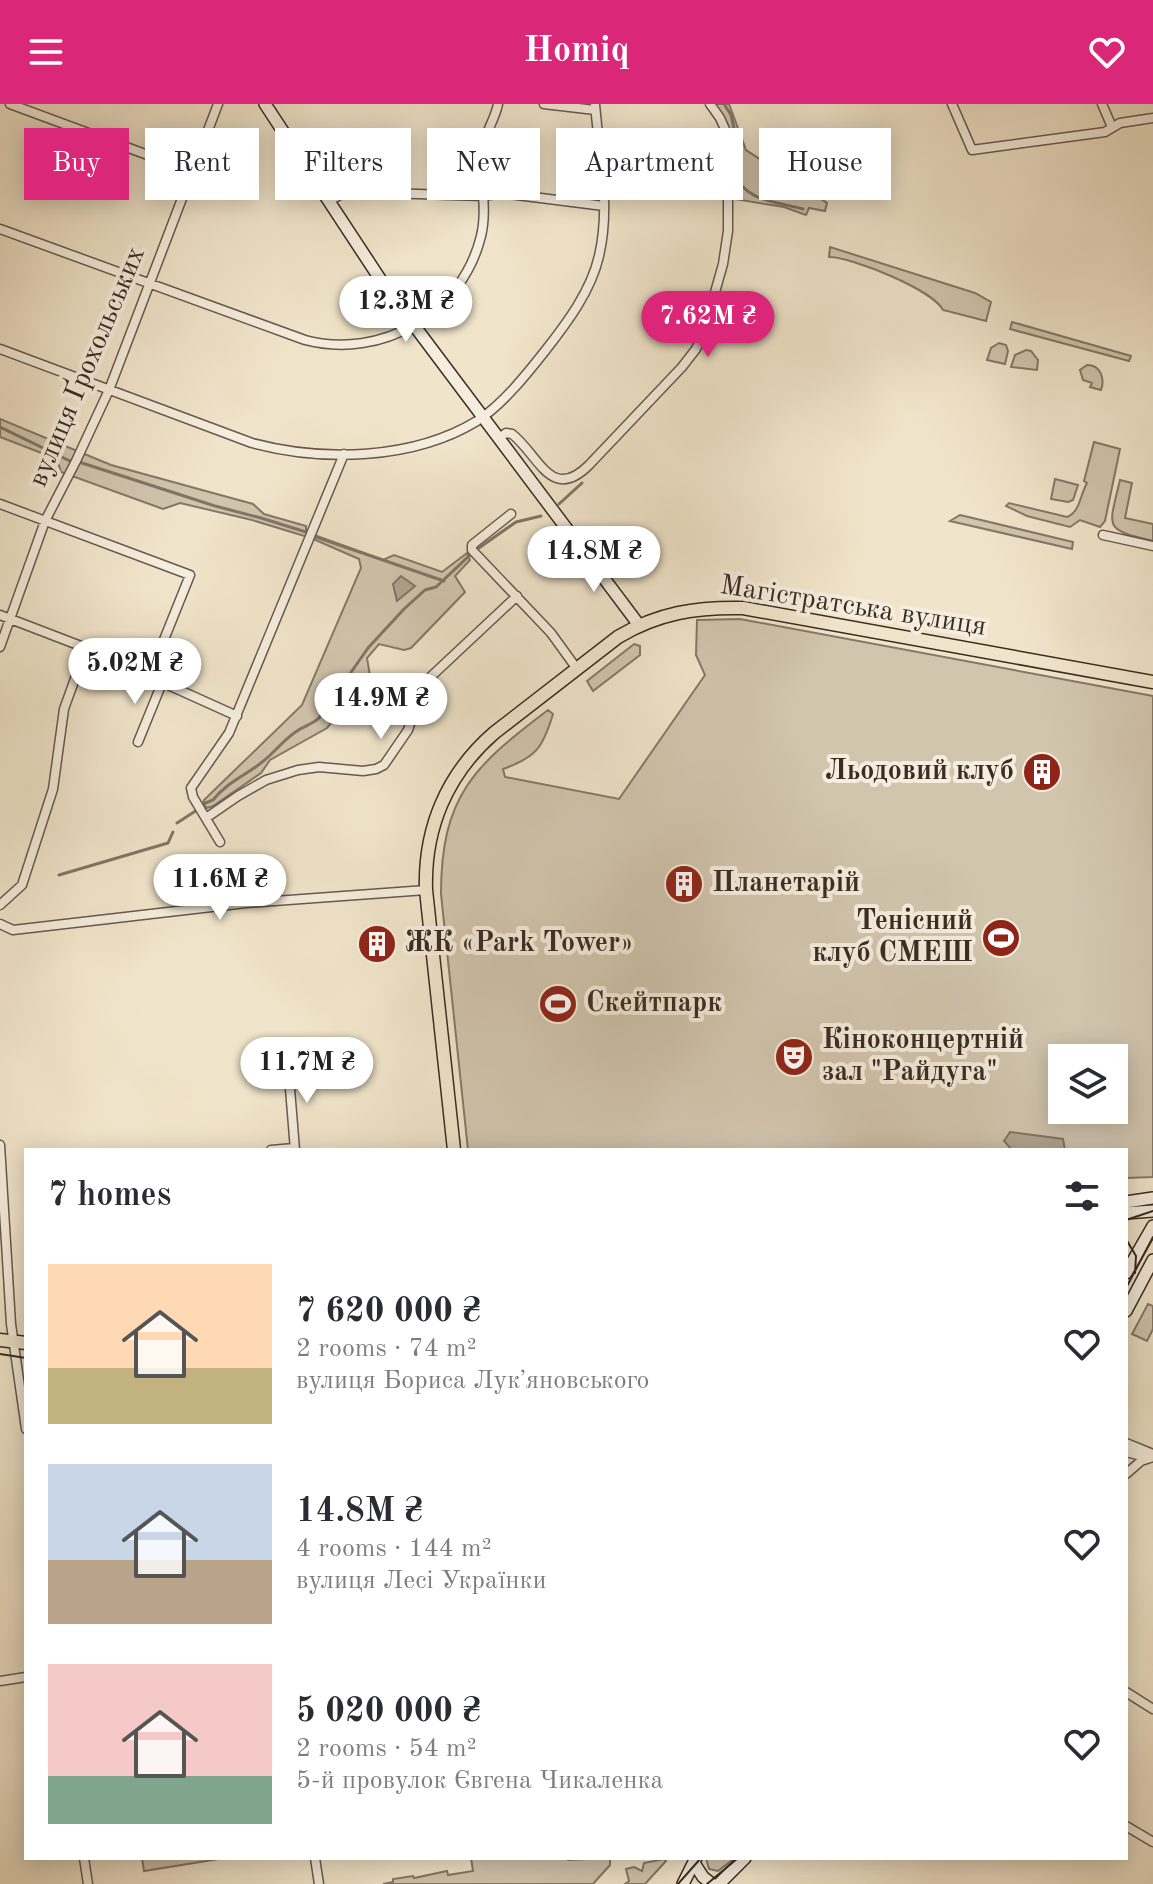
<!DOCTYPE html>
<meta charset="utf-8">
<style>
body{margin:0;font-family:"Old Standard TT",serif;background:#f2f2f3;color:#2b2b33;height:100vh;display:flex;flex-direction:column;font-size:30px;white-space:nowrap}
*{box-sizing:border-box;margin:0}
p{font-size:26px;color:#7c7c81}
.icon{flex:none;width:44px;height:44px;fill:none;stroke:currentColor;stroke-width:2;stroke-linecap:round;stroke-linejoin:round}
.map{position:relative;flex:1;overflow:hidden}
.details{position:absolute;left:24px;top:1044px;width:1104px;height:712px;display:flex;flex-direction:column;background:#fff;border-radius:0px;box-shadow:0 4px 20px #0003}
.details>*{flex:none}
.hud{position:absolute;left:24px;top:24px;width:1106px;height:72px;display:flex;gap:16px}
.buttons{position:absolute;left:1048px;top:940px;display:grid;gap:16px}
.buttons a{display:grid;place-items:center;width:80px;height:80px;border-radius:0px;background:#fff;box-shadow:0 4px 20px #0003;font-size:40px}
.price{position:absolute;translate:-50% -68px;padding:0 18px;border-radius:28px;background:#fff;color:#222;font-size:26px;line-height:52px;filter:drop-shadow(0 2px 4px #0008)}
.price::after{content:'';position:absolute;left:50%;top:48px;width:24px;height:18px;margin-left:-12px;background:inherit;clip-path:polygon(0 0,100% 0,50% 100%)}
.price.current{background:#db2777;color:#fff}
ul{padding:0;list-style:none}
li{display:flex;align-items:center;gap:24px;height:200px;padding:0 24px}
li span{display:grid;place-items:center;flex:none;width:224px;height:160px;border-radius:0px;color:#555}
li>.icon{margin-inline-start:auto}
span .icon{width:96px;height:96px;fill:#fffc;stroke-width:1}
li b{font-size:34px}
h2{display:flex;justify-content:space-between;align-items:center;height:96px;padding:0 24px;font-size:34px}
.tag{padding:0 28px;border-radius:0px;background:#fff;box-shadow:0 4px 20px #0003;font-size:28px;line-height:72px}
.tag.current{background:#db2777;color:#fff}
header{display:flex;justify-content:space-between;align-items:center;height:104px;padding:0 24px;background:#db2777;color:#fff;font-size:36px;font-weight:800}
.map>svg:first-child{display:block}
.green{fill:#d1c5ae;stroke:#857869;stroke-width:2;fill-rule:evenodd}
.water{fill:#b2a592;stroke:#827566;stroke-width:2}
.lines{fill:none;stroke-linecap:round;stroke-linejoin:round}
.stream{stroke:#827566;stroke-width:3}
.street-casing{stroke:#675a4e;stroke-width:11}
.secondary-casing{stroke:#392c24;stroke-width:14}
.primary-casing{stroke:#392c24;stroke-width:15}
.street{stroke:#f5eddd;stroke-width:8}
.secondary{stroke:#f5eddd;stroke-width:11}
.primary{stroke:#f0e4ca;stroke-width:12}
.tram{stroke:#392c24;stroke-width:2}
.labels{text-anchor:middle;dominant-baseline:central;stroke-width:8;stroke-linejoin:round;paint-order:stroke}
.street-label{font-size:28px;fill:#392c24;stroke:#f5eddd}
.poi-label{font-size:28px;font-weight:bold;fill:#392c24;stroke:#f5eddd;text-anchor:start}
</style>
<header><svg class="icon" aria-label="menu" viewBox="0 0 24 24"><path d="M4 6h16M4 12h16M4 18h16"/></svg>Homiq<svg class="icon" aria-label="heart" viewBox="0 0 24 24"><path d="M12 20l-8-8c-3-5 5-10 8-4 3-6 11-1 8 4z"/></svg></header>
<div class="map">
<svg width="1153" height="1780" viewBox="0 0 1153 1780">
<rect width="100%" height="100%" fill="#f0e4ca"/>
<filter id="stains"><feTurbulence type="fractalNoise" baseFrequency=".0025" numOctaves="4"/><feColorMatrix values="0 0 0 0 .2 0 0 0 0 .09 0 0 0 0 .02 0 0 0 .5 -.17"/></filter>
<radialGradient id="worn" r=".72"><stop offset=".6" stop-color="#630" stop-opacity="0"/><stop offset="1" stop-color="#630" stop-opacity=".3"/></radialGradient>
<!-- green -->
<path class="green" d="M710 0H729L746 46 827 99 825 107 809 104 806 111 784 103 728 94V32Z
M830 143 975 189 991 198 986 217 943 206C933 186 852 153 829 153Z
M1012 218 1131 252 1129 257 1010 225Z
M999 239 1006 241 1008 247 1005 260 987 256 991 244Z
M1026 246 1031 247 1038 256 1037 266 1011 263 1015 251Z
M1087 261C1101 261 1105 275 1101 286L1090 283 1092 279 1083 276 1080 266Z
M0 315 111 361 253 400 264 410 306 422V428L383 456 394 451 442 468 467 449 470 456 455 472 465 488 411 544 404 546 379 540 367 554 370 572 327 624 270 656 261 669 213 702 207 704 203 700 204 696 302 601 361 464 359 455 311 434 252 416 180 399 163 405 61 368 57 355 0 333Z
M1094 338 1120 345 1105 417 1100 423 1080 416 1070 423 1027 412 1006 402 1009 399 1067 413C1080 408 1080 391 1087 379L1084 377Z
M1055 375 1078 381 1073 396 1068 398 1051 395Z
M1120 376 1132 379 1125 414 1153 420V437C1102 425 1109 424 1120 376Z
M960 411 1073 438 1072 445 950 417Z
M740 515 1153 592V1073L1126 1074V1046H468L441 790C441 692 474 662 548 606L553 610C543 643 537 653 503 665L505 673 619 695 705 571 696 551 697 516ZM1062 954H1114V1006H1062Z
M634 540 640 542V551L593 587 587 577Z
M1148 1200 1153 1202V1225L1147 1237 1132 1230Z
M142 1754H225L144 1767Z
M471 1754H567L568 1756 610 1754V1761L593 1780H383L393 1778V1775L413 1772 414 1774 447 1767 448 1771 473 1767Z
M706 1754H735L718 1767 709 1765Z
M664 1755 666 1757 645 1780H625L629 1777 626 1765 634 1763 642 1767 644 1759Z"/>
<!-- water -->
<path class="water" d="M401 472 415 482 397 497 393 480Z
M1010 1028 1063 1035 1065 1046H1012L1004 1037Z"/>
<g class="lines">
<!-- stream -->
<path class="stream" d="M724 0 731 11 738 42 733 68C746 98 774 97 803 105
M0 323 70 357
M79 358 215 402 261 414 306 428
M559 400 582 379
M316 433 444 477
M476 446 516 418 541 412
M203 700 213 696C230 675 249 671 268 653 277 645 286 634 297 627 303 622 310 622 319 614L368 544 404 505 425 486 436 483 470 451
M177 719 197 706
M59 771 168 739 173 728"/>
<!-- street casing -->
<g class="street-casing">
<path id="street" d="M10 0 191 67
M544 0 595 6
M952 0 972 46 1105 28 1120 19 1153 14
M1102 0 1112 23
M329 97 342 90 351 88 484 92 501 89 604 102
M0 125 305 236C381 256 462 210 481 132 488 103 479 75 482 46 484 30 495 16 498 0
M0 245 252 339C323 358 413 356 477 317 503 300 526 271 545 247 567 219 591 187 599 152 611 101 599 51 595 0
M499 334 506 329 512 330C539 351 551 399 589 361L682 263 696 245 704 227 723 160 728 127V32L720 14 710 0
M0 400 190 471 149 573
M511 410 472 441V446L551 529 577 565
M1103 431 1153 442
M0 511 86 544 237 612
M0 543 45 417 76 357 109 286 218 0
M138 638 162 579
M206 714 238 692 266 676 298 666 319 663 363 667 376 665 384 661 408 626 423 580 517 492
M220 738 193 693 191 684 229 629 344 350
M0 801 22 781 53 685 64 605 86 544
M0 820 13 826 246 799 426 786
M288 960 295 1046
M0 1041 11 1220 26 1325
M271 1046 294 1044
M1126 1339 1153 1350
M1126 1348 1146 1353
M1126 1370 1141 1357 1153 1353
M0 1577 26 1573
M1126 1588 1153 1605
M1126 1722 1153 1738
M84 1754 88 1780
M315 1754 319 1780"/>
</g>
<!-- secondary casing -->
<g class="secondary-casing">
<path id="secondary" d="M265 0 386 184 639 521
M1126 1098 1153 1094
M1126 1109 1153 1107
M1126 1169 1153 1122
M1126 1207 1153 1156
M694 1759 703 1773 712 1780
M683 1780 696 1754
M719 1780 745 1754"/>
</g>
<!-- primary casing -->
<g class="primary-casing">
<path id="primary" d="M454 1046 426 786C424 724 447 670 494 629L618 533C658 509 696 503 743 504L1153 578
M0 1236 26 1239"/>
</g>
<!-- street -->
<use href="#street" class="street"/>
<!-- secondary -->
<use href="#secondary" class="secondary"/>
<!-- primary -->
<use href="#primary" class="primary"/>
<!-- tram -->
<path class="tram" d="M1126 1116 1153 1107
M1126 1135 1136 1152 1135 1169
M1126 1184 1153 1133
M0 1250 26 1254
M678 1780 701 1754
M707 1780 738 1754"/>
</g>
<!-- icons -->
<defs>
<g id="building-disc" transform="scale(2)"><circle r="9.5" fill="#8f2418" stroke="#f5eddd"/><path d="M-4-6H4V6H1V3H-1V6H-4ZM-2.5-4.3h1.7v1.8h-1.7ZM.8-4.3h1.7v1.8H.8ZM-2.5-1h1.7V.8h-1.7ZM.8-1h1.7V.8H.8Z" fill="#fff"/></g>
<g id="stadium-disc" transform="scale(2)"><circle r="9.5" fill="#8f2418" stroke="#f5eddd"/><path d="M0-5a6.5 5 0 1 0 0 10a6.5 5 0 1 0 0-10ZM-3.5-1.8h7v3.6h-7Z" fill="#fff"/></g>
<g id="theatre-disc" transform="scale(2)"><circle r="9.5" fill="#8f2418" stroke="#f5eddd"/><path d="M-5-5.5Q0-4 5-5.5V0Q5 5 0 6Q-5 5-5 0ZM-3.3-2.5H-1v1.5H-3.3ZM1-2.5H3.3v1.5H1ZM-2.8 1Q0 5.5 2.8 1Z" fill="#fff"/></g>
</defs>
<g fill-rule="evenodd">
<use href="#building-disc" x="1042" y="668"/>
<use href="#building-disc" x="684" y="780"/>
<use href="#stadium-disc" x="1001" y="834"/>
<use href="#building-disc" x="377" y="840"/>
<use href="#stadium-disc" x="558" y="900"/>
<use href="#theatre-disc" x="794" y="953"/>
</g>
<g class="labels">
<!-- street labels -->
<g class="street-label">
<text transform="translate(88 263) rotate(-67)">вулиця Ґрохольських</text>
<text transform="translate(853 503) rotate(9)">Магістратська вулиця</text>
</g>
<!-- poi labels -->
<g class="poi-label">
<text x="1014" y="668" text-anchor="end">Льодовий клуб</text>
<text x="712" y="780">Планетарій</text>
<text x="973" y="818" text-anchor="end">Тенісний<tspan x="973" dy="32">клуб СМЕШ</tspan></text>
<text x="405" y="840">ЖК «Park Tower»</text>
<text x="586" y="900">Скейтпарк</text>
<text x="822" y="937">Кіноконцертній<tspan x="822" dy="32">зал "Райдуга"</tspan></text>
</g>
</g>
<rect width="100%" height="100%" filter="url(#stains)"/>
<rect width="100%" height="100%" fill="url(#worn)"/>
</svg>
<div class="buttons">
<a><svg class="icon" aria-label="layers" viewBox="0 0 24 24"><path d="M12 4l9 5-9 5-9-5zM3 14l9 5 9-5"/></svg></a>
</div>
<b class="price" style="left:406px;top:240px">12.3M ₴</b>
<b class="price current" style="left:708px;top:255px">7.62M ₴</b>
<b class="price" style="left:594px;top:490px">14.8M ₴</b>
<b class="price" style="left:135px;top:602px">5.02M ₴</b>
<b class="price" style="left:381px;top:637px">14.9M ₴</b>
<b class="price" style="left:220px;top:818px">11.6M ₴</b>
<b class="price" style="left:307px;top:1001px">11.7M ₴</b>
<div class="hud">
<a class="tag current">Buy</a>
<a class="tag">Rent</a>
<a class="tag">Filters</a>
<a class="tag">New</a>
<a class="tag">Apartment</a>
<a class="tag">House</a>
</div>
<section class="details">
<h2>7 homes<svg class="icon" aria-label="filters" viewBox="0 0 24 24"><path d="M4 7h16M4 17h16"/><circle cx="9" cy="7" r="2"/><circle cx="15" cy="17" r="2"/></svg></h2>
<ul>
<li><span style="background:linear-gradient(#ffd9b3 65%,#c2b280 0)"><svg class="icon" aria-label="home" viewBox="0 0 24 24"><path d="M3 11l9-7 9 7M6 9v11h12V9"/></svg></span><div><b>7 620 000 ₴</b><p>2 rooms · 74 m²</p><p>вулиця Бориса Лукʼяновського</p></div><svg class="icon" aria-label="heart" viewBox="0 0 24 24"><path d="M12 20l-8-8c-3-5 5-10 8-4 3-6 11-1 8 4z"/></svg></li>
<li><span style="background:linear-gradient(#c9d6e8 60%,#b9a48a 0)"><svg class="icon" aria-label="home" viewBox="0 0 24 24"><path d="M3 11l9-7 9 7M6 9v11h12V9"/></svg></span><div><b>14.8M ₴</b><p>4 rooms · 144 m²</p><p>вулиця Лесі Українки</p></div><svg class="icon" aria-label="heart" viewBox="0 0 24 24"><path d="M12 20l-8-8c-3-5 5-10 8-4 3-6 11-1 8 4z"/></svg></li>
<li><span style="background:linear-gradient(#f6c9c9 70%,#7fa58c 0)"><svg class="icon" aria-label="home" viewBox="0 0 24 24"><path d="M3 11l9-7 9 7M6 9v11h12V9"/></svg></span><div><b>5 020 000 ₴</b><p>2 rooms · 54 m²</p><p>5-й провулок Євгена Чикаленка</p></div><svg class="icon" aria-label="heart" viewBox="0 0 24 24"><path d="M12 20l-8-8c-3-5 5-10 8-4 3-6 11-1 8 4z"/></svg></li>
</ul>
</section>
</div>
